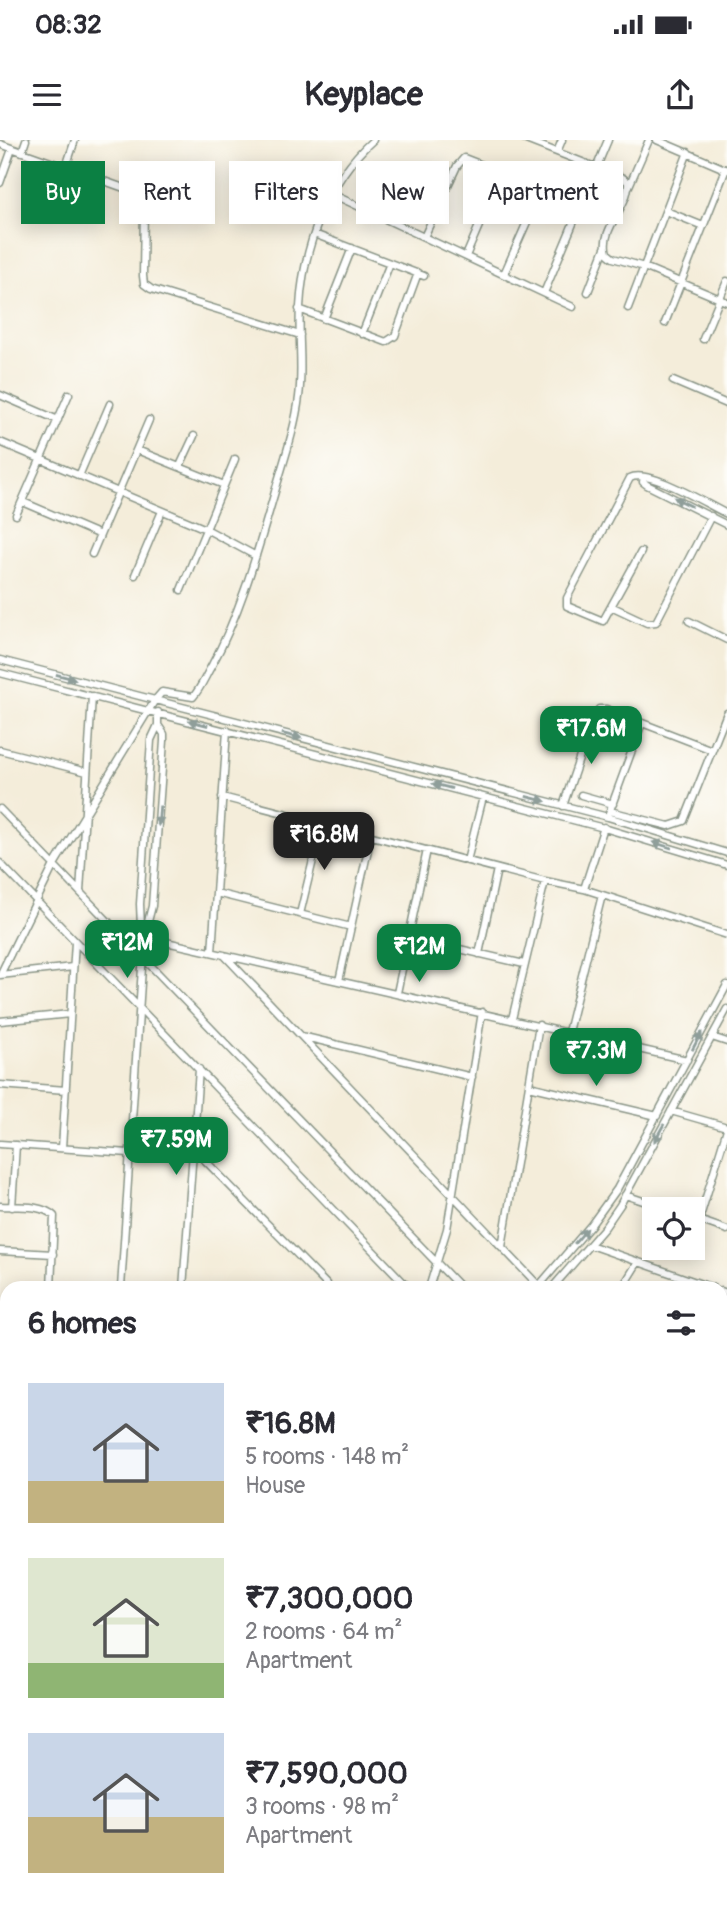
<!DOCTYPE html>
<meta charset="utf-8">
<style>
body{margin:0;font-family:Pangolin,sans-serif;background:#f2f2f3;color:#2b2b33;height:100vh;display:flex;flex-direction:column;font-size:26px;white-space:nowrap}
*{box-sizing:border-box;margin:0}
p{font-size:23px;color:#7c7c81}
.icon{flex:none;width:38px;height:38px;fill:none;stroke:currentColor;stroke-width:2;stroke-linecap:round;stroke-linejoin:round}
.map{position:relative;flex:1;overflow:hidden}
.side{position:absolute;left:0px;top:1141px;width:728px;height:625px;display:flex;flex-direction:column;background:#fff;border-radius:21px 21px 0 0;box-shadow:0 4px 18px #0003}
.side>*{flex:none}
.guide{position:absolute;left:21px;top:21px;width:686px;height:63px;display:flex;gap:14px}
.tools{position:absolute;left:642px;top:1057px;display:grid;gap:14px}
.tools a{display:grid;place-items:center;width:63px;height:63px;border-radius:0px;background:#fff;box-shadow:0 4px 18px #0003;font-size:35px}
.price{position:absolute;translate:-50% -60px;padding:0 16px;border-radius:14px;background:#0b8043;color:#fff;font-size:23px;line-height:46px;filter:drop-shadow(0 2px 4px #0008)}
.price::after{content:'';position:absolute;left:50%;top:42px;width:21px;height:16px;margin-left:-10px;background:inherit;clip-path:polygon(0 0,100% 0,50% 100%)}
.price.current{background:#222;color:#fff}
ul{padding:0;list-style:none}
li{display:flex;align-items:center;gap:21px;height:175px;padding:0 28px}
li span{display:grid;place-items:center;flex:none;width:196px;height:140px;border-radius:0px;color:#555}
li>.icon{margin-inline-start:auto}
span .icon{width:84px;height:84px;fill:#fffc;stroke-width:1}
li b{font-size:30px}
h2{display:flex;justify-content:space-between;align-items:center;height:84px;padding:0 28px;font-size:30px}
.chip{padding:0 24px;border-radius:0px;background:#fff;box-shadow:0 4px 18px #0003;font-size:24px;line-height:63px}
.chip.current{background:#0b8043;color:#fff}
.status{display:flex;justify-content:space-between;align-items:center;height:49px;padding:0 35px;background:#fff;direction:ltr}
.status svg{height:19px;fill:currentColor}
header{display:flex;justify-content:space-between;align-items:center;height:91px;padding:0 28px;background:#fff;font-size:32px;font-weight:700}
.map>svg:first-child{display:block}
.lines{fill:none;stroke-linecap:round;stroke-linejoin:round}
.street-casing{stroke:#8a9587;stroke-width:9}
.primary-casing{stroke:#8a9587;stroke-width:12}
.street{stroke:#fff;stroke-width:6}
.primary{stroke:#f9bc89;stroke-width:10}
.oneway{fill:#8f9e9a}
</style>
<div class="status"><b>08:32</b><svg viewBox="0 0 49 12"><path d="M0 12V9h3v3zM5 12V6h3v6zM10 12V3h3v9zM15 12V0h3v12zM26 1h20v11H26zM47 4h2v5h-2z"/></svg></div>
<header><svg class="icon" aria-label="menu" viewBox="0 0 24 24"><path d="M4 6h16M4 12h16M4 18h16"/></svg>Keyplace<svg class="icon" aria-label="share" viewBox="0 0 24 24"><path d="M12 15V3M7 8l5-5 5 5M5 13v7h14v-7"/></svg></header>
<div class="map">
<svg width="727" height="1765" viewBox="0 0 727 1765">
<rect width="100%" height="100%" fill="#fdfcf7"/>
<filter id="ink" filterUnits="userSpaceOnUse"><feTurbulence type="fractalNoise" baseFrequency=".0143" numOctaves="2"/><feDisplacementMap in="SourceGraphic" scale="14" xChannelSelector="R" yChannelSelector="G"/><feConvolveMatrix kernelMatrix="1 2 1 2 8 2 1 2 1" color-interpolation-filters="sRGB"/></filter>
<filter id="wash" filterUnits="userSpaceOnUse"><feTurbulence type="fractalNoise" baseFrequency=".00686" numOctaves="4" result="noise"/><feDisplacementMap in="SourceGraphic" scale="28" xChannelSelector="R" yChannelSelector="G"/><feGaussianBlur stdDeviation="1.57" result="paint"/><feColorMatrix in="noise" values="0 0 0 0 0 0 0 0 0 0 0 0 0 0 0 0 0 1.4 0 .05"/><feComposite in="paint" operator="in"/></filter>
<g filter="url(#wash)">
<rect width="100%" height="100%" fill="#f4edda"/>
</g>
<g filter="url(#ink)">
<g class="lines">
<!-- street casing -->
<g class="street-casing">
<path id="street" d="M526 0 623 38 628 42C630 66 599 89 607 113L613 118 644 127 727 162
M657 0 727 30
M0 4 138 53 144 59V66L143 136 144 144 151 149 300 195
M22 12 26 0
M557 12 562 0
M66 27 75 0
M0 43 12 9
M629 46 649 0
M332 54 573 167
M666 71 703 86
M314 94 424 136
M424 97 457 26 464 18 531 44 535 47 538 57 504 134
M466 116 502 32
M588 152 605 108
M544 153 608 0
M628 168 688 12
M299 169 386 202 395 196 418 133
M324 179 352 108
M665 183 726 29
M362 194 390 123
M703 199 727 141
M673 241 727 264
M0 255 58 280
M0 302 206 389 256 416
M137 310 224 345
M180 326 194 296
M79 336 110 264
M644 338 643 342 647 345 727 385
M23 362 100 395
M16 375 69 254
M641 412 603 481 567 466V458L630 338C649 328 706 364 727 374
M92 414 149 280
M135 435 162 371
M181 450 235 319
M613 467 647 483 656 482 711 376
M689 481 727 500
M0 520 608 677 727 713
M0 533 604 688 727 725
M0 610 87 632
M581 655 613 664
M222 657 545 741 584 749 727 795
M563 666 593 578 599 569H606L712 610
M0 669 461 1148
M610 671 669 686 684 681 727 573
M609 673 642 583
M467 721 483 657
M0 723 409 1148
M584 749 604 687
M80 752 92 556
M216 753 351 787
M300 774 322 683
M144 791 141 787 140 764 151 600 158 585V572
M144 797 687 920
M408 797 524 824
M212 812 227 590
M479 814 497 729
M224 815 539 1146
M0 835 54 725 155 560 162 552 193 557C201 548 206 535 212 525 241 472 257 413 274 355 283 323 295 290 299 257 303 227 298 197 300 167 303 107 328 40 373 0
M0 835 73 827
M339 841 371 696
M397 853 427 710
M512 879 545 741
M0 881 70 874
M568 892 602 755
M301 896 472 937
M712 897 727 902
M0 945 66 950
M529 946 657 976
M671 971 727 987
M0 1004 129 1013
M192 1007 330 1148
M62 1008 75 802
M625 1055 667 1069
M0 1066C16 1067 42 1064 54 1076L51 1148
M12 1067 16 1005
M693 1078 727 1090
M699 1080 727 989
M590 1105 713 1148
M502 1107 539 885
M0 1111 53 1114
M538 1147 591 1085 617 1049 727 845
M121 1148 144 797 152 766 164 601V594L158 585
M183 1148 199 929
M429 1148 447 1089 482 872
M552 1148 605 1087 620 1065 727 869
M622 1148 638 1122
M721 1151 727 1153
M721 1171 727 1161
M721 1214 727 1216
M0 1228H7
M721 1259 727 1250
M0 1273H7
M0 1332H7
M721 1339 727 1329
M721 1397 727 1388
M721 1430 726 1419
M721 1484 727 1486
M0 1740 7 1718
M99 1759 116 1762
M117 1759 116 1762 128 1765
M187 1759 195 1765
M512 1759 526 1765
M679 1759 686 1762 689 1759
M52 1765 53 1759
M226 1765 227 1759
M366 1765 368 1759
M413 1765 416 1759
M460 1765 463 1759
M534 1765 537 1759
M593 1765 596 1759
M649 1765 652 1759"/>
</g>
<!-- primary casing -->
<g class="primary-casing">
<path id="primary" d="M0 1424H7
M0 1436H7
M721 1516 727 1518
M721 1528 727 1530"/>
</g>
<!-- street -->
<use href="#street" class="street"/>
<!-- primary -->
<use href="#primary" class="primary"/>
</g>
<!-- one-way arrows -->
<defs><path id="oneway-solid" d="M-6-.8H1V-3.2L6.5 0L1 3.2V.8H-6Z" transform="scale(1.75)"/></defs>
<g class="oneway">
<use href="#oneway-solid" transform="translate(683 362) rotate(-153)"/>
<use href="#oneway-solid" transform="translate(66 537) rotate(15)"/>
<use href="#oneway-solid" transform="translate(198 583) rotate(-165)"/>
<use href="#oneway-solid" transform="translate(292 596) rotate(14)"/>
<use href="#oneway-solid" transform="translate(442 646) rotate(-166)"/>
<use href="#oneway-solid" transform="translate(536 659) rotate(14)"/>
<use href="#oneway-solid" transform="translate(159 676) rotate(94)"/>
<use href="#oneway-solid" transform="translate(662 705) rotate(-163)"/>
<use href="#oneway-solid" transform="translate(697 901) rotate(-62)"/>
<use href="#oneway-solid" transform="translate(659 993) rotate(119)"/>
<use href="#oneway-solid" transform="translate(581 1096) rotate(-49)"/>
</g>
</g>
</svg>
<div class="tools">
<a><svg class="icon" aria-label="locate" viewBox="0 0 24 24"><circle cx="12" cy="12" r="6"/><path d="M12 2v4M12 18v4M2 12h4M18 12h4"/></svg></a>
</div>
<b class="price" style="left:591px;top:626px">₹17.6M</b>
<b class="price current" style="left:324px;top:732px">₹16.8M</b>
<b class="price" style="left:127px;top:840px">₹12M</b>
<b class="price" style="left:419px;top:844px">₹12M</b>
<b class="price" style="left:596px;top:948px">₹7.3M</b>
<b class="price" style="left:176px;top:1037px">₹7.59M</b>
<div class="guide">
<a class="chip current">Buy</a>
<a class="chip">Rent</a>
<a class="chip">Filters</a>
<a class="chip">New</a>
<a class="chip">Apartment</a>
</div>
<section class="side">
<h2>6 homes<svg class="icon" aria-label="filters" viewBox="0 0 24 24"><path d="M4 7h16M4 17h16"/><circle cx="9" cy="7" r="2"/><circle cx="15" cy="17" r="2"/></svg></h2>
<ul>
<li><span style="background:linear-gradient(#c9d6e8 70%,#c2b280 0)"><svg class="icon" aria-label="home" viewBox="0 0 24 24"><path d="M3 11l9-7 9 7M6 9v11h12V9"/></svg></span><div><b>₹16.8M</b><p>5 rooms · 148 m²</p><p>House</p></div></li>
<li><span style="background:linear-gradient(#dfe7d0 75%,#8fb573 0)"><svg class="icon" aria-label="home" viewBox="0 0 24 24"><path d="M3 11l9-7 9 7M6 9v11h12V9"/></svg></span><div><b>₹7,300,000</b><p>2 rooms · 64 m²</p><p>Apartment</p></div></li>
<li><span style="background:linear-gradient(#c9d6e8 60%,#c2b280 0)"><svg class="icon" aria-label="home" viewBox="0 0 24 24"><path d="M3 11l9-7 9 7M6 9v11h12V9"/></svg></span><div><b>₹7,590,000</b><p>3 rooms · 98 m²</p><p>Apartment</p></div></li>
</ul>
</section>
</div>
